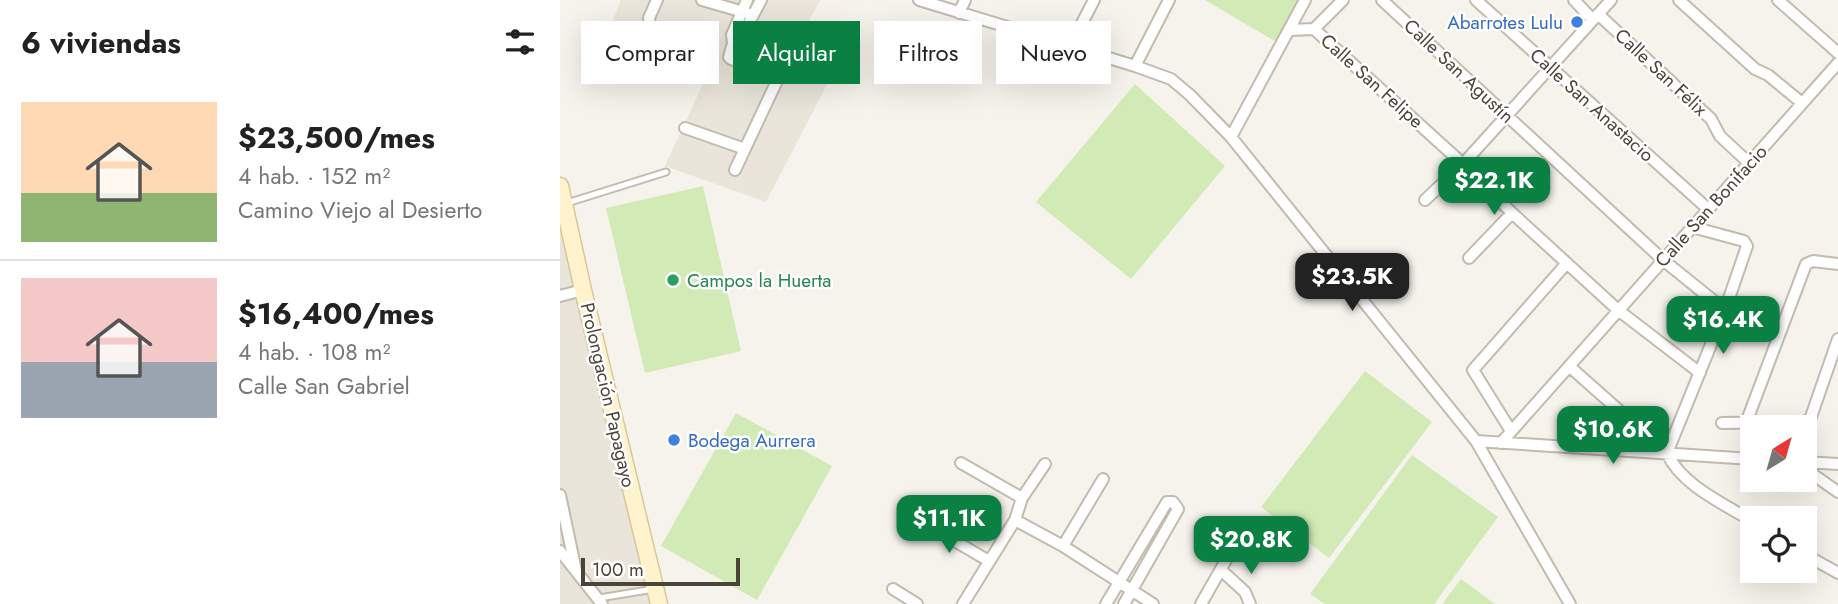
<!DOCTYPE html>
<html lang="es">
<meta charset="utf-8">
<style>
body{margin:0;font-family:Jost,sans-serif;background:#f6f6f6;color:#222;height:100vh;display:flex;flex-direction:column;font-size:26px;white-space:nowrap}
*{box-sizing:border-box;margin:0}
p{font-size:23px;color:#767676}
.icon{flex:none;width:38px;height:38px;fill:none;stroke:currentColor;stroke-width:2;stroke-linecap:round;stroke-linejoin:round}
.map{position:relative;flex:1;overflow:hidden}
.drawer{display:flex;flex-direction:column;background:#fff;width:560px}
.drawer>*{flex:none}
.top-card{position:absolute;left:21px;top:21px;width:665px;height:63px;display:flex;gap:14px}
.needle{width:46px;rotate:37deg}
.controls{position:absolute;left:1180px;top:415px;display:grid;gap:14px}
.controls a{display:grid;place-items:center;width:77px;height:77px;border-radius:0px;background:#fff;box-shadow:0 7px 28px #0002;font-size:35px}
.scale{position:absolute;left:21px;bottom:18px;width:159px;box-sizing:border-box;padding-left:7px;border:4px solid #4b4439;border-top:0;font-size:19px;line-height:24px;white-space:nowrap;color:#4b4439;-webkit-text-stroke:5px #fff;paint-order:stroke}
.price{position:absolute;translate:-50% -60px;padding:0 16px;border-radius:14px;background:#0b8043;color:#fff;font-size:23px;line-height:46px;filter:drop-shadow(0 2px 4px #0008)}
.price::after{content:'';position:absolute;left:50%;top:42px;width:21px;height:16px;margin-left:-10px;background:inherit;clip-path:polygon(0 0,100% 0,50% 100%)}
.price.selected{background:#222;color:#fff}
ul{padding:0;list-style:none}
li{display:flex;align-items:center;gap:21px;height:175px;padding:0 21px}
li+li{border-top:2px solid #e0e0e0}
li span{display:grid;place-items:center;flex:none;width:196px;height:140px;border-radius:0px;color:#555}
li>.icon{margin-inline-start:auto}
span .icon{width:84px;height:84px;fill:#fffc;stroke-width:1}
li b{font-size:30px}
h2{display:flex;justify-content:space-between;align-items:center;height:84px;padding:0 21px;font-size:30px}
.tag{padding:0 24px;border-radius:0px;background:#fff;box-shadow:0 7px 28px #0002;font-size:24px;line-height:63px}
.tag.selected{background:#0b8043;color:#fff}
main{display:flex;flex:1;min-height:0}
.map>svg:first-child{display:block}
.residential{fill:#eae5da}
.green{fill:#d2eab5}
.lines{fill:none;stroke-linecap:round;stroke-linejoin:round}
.lane-casing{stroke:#c2bbae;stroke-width:9}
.street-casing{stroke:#c2bbae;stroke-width:14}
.secondary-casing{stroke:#d6c79b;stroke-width:19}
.lane{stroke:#fff;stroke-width:5}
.street{stroke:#fff;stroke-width:10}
.secondary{stroke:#fff3cd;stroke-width:16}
.shop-dot{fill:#3f7fe0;stroke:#fff;stroke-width:2.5}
.leisure-dot{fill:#2e9e5b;stroke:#fff;stroke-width:2.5}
.labels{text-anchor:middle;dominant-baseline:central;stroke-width:5;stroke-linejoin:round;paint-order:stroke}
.shop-label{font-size:19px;fill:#366cbe;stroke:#fff;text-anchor:end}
.street-label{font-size:19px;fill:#4b4439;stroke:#fff}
.leisure-label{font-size:19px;fill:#27864d;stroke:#fff;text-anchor:start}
</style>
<main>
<section class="drawer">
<h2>6 viviendas<svg class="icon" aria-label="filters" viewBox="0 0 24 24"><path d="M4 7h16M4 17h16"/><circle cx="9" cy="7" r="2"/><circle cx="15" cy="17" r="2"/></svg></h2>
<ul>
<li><span style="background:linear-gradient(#ffd9b3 65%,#8fb573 0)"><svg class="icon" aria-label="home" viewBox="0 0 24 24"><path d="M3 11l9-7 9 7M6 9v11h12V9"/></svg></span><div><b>$23,500/mes</b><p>4 hab. · 152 m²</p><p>Camino Viejo al Desierto</p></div></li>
<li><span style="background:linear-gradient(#f6c9c9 60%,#9aa5b1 0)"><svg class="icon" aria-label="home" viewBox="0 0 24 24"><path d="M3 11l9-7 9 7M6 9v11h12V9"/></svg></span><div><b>$16,400/mes</b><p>4 hab. · 108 m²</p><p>Calle San Gabriel</p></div></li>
</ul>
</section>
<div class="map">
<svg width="1278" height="604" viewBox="0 0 1278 604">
<rect width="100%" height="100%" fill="#f6f3ec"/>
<!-- residential -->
<path class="residential" d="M61 0H260L246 27 287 46 206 202 105 166 148 73 45 39Z
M0 207 94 604H0Z"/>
<!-- green -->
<path class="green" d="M645 0H739L718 43Z
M575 84 665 166 571 279 476 202Z
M143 186 181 351 85 373 46 208Z
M805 371 872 422 769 558 701 507Z
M176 413 272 466 197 600 101 546Z
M852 455 938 517 874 604H765L750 594Z
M901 579 935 604H882Z"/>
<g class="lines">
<!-- lane casing -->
<g class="lane-casing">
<path id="lane" d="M7 203 106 172
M39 598 94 589"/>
</g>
<!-- street casing -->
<g class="street-casing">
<path id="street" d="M142 0 187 13
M187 0 172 35 173 43 180 40 201 0
M359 0 575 66 611 79 630 95 671 137 916 441 1010 604
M822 0 1103 260 1165 310
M916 0 1148 209
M1014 0 1033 20
M1119 0 1195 69 1208 75 1242 103
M1218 0 1278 53
M399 13 405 0
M1038 14 1151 119 1160 136 1189 163
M519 29 534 0
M754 29 783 0
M729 30 754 29 903 164 952 213 1058 310 1140 373
M91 38 89 18 97 0
M173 43 169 57 171 59 219 75
M575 66 609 0
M125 128 185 149
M671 137 745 0
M175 170 239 34
M865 200 903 164 1051 0
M909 258 952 213
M0 296 23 290
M1009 366 1107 453C1121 485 1164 504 1192 521
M1162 423 1246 422 1251 417 1278 339
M1186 423 1246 264 1253 261 1278 264
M951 431 913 370 1007 263
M916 441 1192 459
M941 443 1278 63
M1107 453 1165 310 1187 246 1184 241 1132 227
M1244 462 1278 464
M401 463 462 498
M1244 468 1278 492
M0 495 16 571
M455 520 503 546 593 604
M364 523 429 561
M503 546 543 479
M0 551 42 604
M1244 554 1278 573
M661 570 685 592 690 604
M333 589 357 604
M403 604 455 520 462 498 485 464
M546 604 607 502H613L618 509 564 604
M641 604 674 546"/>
</g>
<!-- secondary casing -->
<g class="secondary-casing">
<path id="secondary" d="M0 186 23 290 99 604"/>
</g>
<!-- lane -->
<use href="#lane" class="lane"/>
<!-- street -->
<use href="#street" class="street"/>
<!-- secondary -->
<use href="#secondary" class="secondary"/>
</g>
<!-- markers -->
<g class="shop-dot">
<circle cx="1017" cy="22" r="7"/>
<circle cx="114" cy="440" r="7"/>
</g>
<circle class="leisure-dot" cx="113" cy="280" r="7"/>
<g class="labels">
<!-- shop labels -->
<g class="shop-label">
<text x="1003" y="22">Abarrotes Lulu</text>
<text x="128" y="440" text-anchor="start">Bodega Aurrera</text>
</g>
<!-- street labels -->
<g class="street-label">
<text transform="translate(899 71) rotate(43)">Calle San Agustín</text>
<text transform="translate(1101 72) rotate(43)">Calle San Félix</text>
<text transform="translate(812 81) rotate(42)">Calle San Felipe</text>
<text transform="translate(1032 105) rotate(42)">Calle San Anastacio</text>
<text transform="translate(1151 206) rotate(-48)">Calle San Bonifacio</text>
<text transform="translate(48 395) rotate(77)">Prolongación Papagayo</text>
</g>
<!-- leisure labels -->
<g class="leisure-label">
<text x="127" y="280">Campos la Huerta</text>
</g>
</g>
</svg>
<div class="controls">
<a><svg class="needle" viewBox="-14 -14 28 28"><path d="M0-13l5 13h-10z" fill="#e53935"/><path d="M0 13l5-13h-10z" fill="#767676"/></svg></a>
<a><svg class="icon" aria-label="locate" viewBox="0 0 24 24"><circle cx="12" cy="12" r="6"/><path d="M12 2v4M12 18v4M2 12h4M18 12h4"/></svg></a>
</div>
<div class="scale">100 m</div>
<b class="price" style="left:934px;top:217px">$22.1K</b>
<b class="price selected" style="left:792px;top:313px">$23.5K</b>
<b class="price" style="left:1163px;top:356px">$16.4K</b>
<b class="price" style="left:1053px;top:466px">$10.6K</b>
<b class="price" style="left:389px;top:555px">$11.1K</b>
<b class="price" style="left:691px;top:576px">$20.8K</b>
<div class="top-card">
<a class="tag">Comprar</a>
<a class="tag selected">Alquilar</a>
<a class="tag">Filtros</a>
<a class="tag">Nuevo</a>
</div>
</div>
</main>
